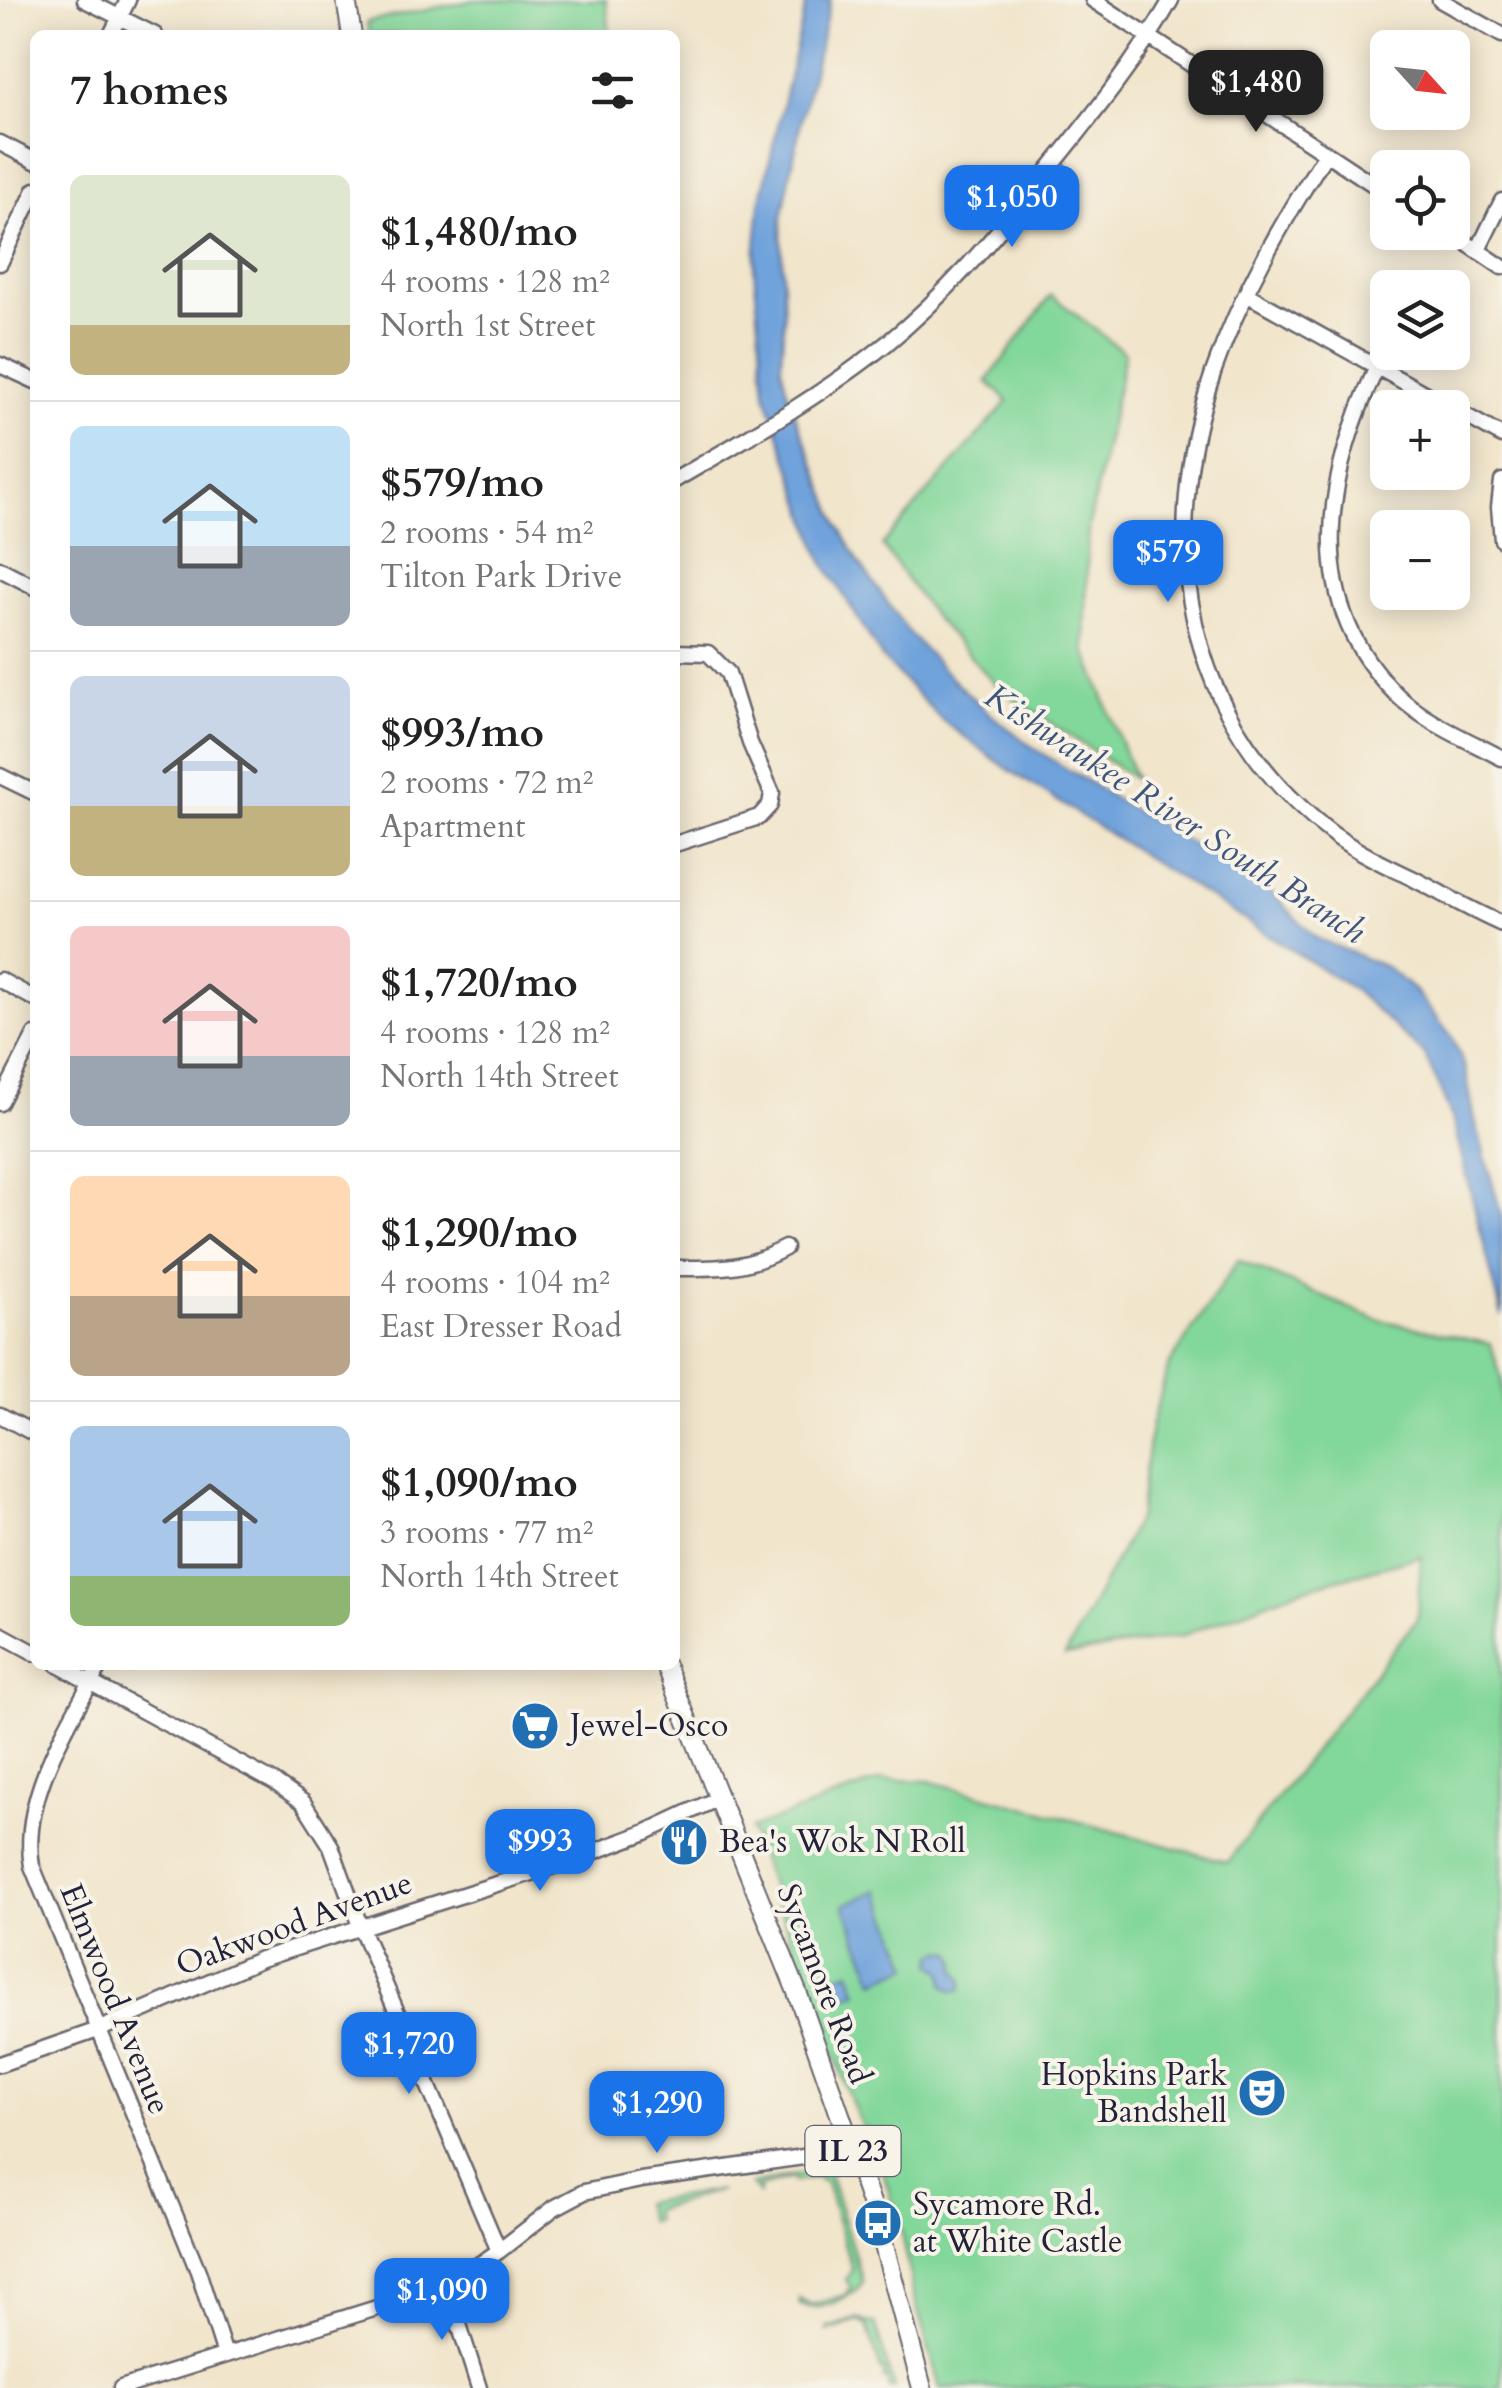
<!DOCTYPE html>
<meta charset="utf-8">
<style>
body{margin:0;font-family:Cardo,serif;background:#f2f2f2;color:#222;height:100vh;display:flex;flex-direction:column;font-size:38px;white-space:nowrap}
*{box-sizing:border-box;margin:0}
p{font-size:32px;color:#767676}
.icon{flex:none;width:55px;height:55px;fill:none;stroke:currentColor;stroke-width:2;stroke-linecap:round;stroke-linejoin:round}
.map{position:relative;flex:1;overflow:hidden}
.sheet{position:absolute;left:30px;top:30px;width:650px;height:1640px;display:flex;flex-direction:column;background:#fff;border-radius:15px;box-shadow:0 5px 25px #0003}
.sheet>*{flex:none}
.needle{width:65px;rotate:117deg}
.controls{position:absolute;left:1370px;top:30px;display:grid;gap:20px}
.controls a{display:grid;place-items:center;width:100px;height:100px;border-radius:15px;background:#fff;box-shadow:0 5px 25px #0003;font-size:50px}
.price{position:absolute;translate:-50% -85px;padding:0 22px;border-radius:20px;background:#1a73e8;color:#fff;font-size:32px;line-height:65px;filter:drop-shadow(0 2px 5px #0008)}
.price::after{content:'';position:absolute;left:50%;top:60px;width:30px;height:22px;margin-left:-15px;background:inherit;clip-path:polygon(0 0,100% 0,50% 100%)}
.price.current{background:#222;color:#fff}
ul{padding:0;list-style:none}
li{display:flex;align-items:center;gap:30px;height:250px;padding:0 40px}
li+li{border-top:2px solid #e0e0e0}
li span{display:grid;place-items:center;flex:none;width:280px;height:200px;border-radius:15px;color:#555}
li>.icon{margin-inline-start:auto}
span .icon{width:120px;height:120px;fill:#fffc;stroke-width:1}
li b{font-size:42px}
h2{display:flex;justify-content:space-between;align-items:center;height:120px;padding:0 40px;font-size:42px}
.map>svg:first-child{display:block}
.green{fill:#82d79a;stroke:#527c6a;stroke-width:2.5}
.water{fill:#70a2db;stroke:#49628b;stroke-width:2.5}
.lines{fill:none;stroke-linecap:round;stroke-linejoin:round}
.minor-casing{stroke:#6a666d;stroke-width:19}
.major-casing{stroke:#6a666d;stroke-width:22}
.minor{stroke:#fff;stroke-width:14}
.major{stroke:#fff;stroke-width:18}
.labels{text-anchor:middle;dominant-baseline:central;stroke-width:8;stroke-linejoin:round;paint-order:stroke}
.shield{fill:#f7f3e8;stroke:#62616f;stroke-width:2.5}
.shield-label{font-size:30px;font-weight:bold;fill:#22223b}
.poi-label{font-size:32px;fill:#22223b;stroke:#f7f3e8;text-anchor:start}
.street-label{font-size:32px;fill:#22223b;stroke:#f7f3e8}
.water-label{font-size:35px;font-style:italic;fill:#41557b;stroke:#f7f3e8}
</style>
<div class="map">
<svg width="1502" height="2388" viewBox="0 0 1502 2388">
<rect width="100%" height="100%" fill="#f7f3e8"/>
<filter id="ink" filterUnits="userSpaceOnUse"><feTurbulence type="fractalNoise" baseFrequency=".01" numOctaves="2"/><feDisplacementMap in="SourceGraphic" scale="20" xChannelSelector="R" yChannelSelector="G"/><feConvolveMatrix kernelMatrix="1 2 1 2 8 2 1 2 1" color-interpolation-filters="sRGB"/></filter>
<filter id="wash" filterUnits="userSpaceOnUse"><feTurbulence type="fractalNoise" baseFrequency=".0048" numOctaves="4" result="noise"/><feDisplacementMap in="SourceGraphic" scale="40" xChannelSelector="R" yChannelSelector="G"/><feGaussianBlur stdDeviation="2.25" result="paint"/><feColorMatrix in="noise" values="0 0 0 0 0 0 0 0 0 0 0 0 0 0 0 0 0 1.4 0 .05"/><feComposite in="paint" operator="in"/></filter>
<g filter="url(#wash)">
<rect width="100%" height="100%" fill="#f1e5cb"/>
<!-- green -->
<path class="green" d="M475 0H606L610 35H369L367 22Z
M1051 295 1125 353 1088 530 1085 649 1135 779 1000 689 933 616 882 545 1008 401 987 381Z
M1238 1260 1375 1319 1491 1344 1502 1382V2388H940L913 2294 903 2238 883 2172 858 2118 750 1829 881 1780 929 1781 1227 1862 1417 1619 1421 1556 1298 1590 1181 1636 1065 1656 1139 1516 1151 1426 1169 1365Z
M821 2169 829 2173 863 2282C852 2298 819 2313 800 2305L799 2299 811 2305 846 2295 851 2287 846 2280 852 2269 826 2183 816 2177 795 2182 790 2178 760 2187 759 2194 751 2185Z
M720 2190 653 2211 655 2220 649 2222 643 2203Z
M857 2319 875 2324 894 2388H889L887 2379H884V2370H881L867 2325 858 2321 827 2332V2328Z"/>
<!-- water -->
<path class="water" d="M807 0H831L802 116 781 222 784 319 781 366 790 402 839 526 860 564 910 634 952 679 991 715 1035 749 1133 810 1267 888 1316 938 1386 967 1415 991 1453 1039 1465 1068 1475 1120 1502 1218V1316L1452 1118 1425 1055 1353 989 1009 770 942 720 883 659 822 560 765 392 754 269 760 203Z
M878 1890 910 1966 875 1981 844 1905Z
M941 1951 952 1952 957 1961 956 1970 963 1979 961 1991H952L944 1985 943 1971 933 1964 935 1954Z
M850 1971 858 1992 840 1999 831 1978Z"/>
</g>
<g filter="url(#ink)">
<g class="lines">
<!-- minor casing -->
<g class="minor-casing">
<path id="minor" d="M85 0 155 35
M1093 0 1388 194
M1440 0 1502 35
M111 35 128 0
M0 143 35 161
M1325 155C1282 223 1241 293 1214 370 1155 543 1183 721 1334 835 1359 853 1387 866 1414 879 1443 894 1472 911 1502 924
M1450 232 1502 267
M1478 250 1502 201
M0 263 35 190
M1246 294 1451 408
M0 365 35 381
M1377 367C1326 475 1301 602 1397 695 1426 723 1466 739 1502 758
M1452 408 1502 436
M675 480C747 438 821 396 886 344 946 295 994 238 1042 178 1088 121 1135 64 1171 0
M1502 481 1499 507 1502 540
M0 569 35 587
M675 652 708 653 728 673 750 743 772 793 770 805 759 817 675 844
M0 776 35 793
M0 980 35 999
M0 1103 35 1035
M675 1268C719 1268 745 1270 785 1248
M0 1415 35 1434
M0 1634 35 1653
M58 1665 274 1782 303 1802 331 1846 360 1926 499 2251
M100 1665C69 1724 20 1798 32 1866L198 2271 225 2355
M0 2064 98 2030 261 1959 569 1861 644 1833 719 1798
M447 2286 479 2388
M121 2388 447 2286 499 2251 554 2208 584 2192 641 2180 853 2150"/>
</g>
<!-- major casing -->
<g class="major-casing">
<path id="major" d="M346 0 352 35
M665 1665 797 1992 878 2223 922 2388"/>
</g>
<!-- minor -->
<use href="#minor" class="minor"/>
<!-- major -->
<use href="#major" class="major"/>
</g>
</g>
<!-- icons -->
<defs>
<g id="supermarket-disc" transform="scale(2.5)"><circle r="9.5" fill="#1f6fb2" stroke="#f7f3e8"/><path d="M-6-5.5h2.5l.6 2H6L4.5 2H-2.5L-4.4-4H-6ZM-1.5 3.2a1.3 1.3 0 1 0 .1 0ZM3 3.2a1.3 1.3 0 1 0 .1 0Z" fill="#fff"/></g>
<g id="restaurant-disc" transform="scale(2.5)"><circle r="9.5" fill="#1f6fb2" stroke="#f7f3e8"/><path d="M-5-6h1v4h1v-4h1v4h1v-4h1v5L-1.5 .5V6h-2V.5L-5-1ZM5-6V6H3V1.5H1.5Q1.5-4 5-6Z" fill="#fff"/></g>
<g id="theatre-disc" transform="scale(2.5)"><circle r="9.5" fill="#1f6fb2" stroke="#f7f3e8"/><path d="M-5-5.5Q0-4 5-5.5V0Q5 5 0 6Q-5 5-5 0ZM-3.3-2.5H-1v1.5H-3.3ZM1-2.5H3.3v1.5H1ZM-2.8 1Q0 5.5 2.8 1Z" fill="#fff"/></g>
<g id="bus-disc" transform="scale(2.5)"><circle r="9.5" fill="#1f6fb2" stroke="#f7f3e8"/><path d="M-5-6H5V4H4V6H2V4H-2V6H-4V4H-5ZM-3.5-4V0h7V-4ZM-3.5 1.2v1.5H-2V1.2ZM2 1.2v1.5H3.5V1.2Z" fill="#fff"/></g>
</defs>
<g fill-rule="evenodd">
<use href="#supermarket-disc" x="535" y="1726"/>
<use href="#restaurant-disc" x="684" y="1842"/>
<use href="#theatre-disc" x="1262" y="2093"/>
<use href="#bus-disc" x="878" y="2223"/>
</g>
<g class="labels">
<!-- shield labels -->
<rect class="shield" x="805.5" y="2126" width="95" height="50" rx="8"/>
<g class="shield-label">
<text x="853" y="2151">IL 23</text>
</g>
<!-- poi labels -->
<g class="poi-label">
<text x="570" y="1726">Jewel-Osco</text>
<text x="719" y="1842">Bea's Wok N Roll</text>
<text x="1227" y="2075" text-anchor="end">Hopkins Park<tspan x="1227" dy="37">Bandshell</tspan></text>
<text x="913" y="2205">Sycamore Rd.<tspan x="913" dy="37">at White Castle</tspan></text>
</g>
<!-- street labels -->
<g class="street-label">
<text transform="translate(294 1924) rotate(-20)">Oakwood Avenue</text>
<text transform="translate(824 1984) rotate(69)">Sycamore Road</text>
<text transform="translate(115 1999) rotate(68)">Elmwood Avenue</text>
</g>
<!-- water labels -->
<g class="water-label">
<text transform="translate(1175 814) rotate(33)">Kishwaukee River South Branch</text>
</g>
</g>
</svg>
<div class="controls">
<a><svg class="needle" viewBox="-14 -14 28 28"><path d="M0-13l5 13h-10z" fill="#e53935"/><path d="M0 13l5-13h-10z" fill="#767676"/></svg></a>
<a><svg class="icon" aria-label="locate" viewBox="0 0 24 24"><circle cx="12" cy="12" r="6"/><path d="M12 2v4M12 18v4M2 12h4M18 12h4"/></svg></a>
<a><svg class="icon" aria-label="layers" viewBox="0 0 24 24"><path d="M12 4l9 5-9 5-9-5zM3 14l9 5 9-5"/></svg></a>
<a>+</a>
<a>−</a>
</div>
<b class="price current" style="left:1256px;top:135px">$1,480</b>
<b class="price" style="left:1012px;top:250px">$1,050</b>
<b class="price" style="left:1168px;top:605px">$579</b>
<b class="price" style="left:540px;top:1894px">$993</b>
<b class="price" style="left:409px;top:2097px">$1,720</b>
<b class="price" style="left:657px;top:2156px">$1,290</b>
<b class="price" style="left:442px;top:2343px">$1,090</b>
<section class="sheet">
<h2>7 homes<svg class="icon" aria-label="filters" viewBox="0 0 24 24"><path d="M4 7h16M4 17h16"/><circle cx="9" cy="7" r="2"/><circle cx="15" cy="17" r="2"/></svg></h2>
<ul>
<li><span style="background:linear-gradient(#dfe7d0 75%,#c2b280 0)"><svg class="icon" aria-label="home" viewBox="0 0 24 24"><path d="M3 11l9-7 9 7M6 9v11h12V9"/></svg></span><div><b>$1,480/mo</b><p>4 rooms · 128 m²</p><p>North 1st Street</p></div></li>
<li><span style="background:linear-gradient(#bfe0f5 60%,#9aa5b1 0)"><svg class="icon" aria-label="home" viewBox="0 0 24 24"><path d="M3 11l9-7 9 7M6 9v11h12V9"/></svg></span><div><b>$579/mo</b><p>2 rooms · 54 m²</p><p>Tilton Park Drive</p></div></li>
<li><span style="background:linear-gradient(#c9d6e8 65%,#c2b280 0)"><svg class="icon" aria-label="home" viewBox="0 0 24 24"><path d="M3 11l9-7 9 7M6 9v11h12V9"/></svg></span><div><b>$993/mo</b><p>2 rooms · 72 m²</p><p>Apartment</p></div></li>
<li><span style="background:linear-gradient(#f6c9c9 65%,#9aa5b1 0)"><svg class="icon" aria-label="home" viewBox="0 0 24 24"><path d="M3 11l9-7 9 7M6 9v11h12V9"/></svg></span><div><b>$1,720/mo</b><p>4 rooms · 128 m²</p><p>North 14th Street</p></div></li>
<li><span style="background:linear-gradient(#ffd9b3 60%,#b9a48a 0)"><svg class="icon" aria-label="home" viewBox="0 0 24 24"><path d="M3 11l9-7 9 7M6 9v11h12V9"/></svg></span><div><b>$1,290/mo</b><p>4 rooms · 104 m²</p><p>East Dresser Road</p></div></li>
<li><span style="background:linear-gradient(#a9c7e8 75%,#8fb573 0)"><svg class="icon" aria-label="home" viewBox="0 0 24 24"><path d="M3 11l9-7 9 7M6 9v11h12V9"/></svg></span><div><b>$1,090/mo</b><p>3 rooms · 77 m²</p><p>North 14th Street</p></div></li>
</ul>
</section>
</div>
